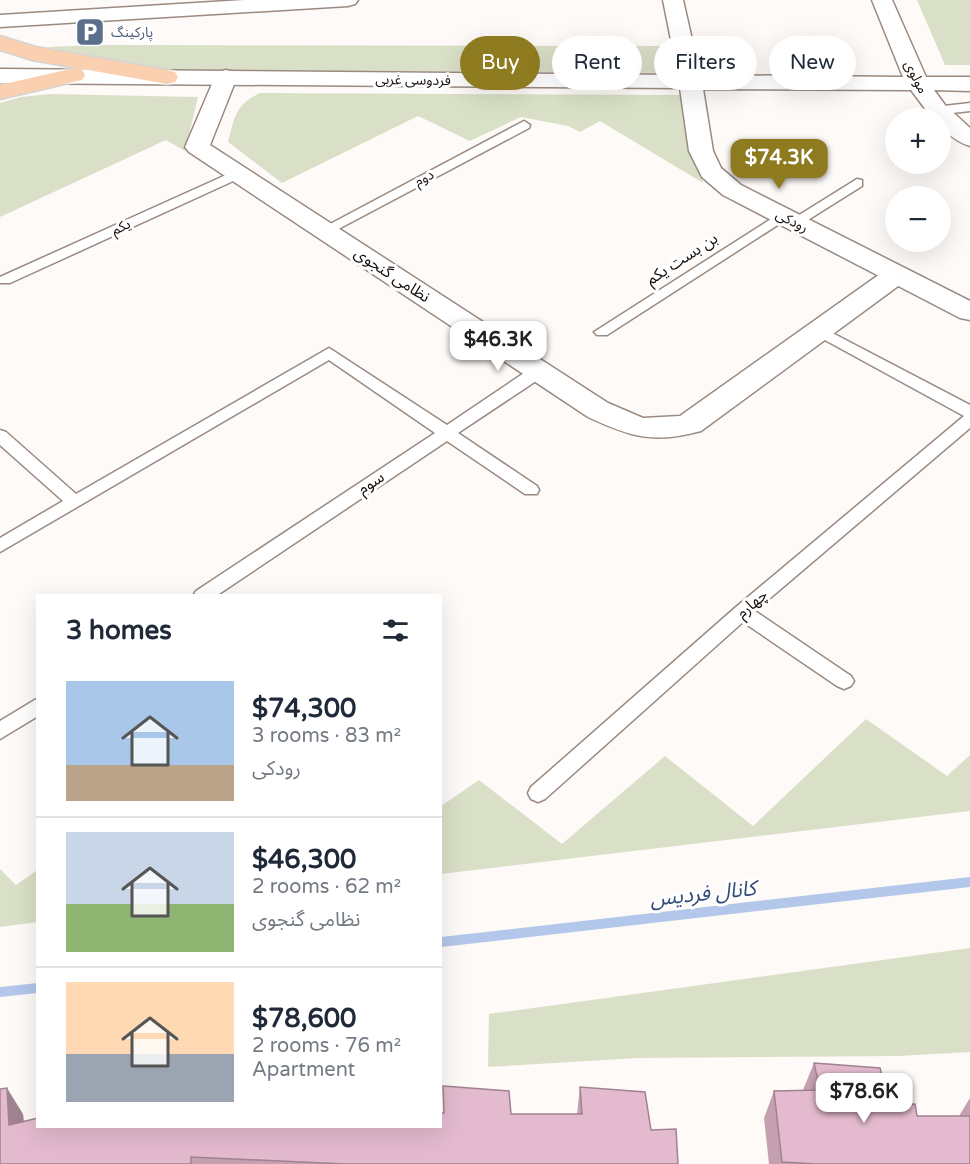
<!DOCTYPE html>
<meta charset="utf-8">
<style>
body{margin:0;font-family:"Varela Round","Noto Sans Arabic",sans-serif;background:#f2f2f3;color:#1f2937;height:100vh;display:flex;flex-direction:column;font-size:22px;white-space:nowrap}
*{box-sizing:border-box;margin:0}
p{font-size:20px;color:#747a83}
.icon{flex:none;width:33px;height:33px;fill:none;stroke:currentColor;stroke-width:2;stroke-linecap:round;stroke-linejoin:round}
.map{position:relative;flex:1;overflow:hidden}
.side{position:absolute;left:36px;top:594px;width:406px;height:534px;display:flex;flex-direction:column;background:#fff;border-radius:0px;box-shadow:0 6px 24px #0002}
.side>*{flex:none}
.hud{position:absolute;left:460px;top:36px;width:418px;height:54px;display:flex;gap:12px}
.buttons{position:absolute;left:885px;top:108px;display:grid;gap:12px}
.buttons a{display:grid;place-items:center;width:66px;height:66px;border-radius:50%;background:#fff;box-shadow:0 6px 24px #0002;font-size:30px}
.price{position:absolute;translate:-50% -51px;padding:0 14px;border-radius:12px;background:#fff;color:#222;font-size:20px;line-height:39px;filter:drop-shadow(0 2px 3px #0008)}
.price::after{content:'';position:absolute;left:50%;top:36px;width:18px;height:14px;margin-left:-9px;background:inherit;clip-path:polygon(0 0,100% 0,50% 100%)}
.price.current{background:#8e7a1f;color:#fff}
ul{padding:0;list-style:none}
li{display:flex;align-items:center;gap:18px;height:150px;padding:0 30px}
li+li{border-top:2px solid #e0e1e3}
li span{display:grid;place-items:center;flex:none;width:168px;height:120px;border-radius:0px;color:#555}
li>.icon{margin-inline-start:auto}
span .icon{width:72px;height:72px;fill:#fffc;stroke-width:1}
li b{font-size:26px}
h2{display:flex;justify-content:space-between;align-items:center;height:72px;padding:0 30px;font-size:26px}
.chip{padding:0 21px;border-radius:27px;background:#fff;box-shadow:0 6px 24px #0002;font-size:21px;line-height:54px}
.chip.current{background:#8e7a1f;color:#fff}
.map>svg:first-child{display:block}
.green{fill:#dae0c7}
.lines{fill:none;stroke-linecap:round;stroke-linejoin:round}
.stream{fill:#b3c7ea;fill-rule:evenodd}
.lane-casing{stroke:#9a8a80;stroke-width:3}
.street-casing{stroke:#9a8a80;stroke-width:3}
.secondary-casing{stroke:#9a8a80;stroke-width:3}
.primary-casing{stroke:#d5d4d3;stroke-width:3}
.lane{fill:#fff;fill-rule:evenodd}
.street{fill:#fff;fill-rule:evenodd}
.secondary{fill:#fff;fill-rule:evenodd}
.primary{fill:#fbd0b0;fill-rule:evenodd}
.wall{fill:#c4a0b1}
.shaded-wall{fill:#a08290}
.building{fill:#e4bace;stroke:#a08290;stroke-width:1.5}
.labels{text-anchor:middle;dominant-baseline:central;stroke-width:6;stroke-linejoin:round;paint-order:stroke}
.far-service-label{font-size:14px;fill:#4e5e75;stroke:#fff;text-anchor:start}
.far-street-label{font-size:14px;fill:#16100d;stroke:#fff}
.street-label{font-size:16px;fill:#16100d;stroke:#fff}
.near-water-label{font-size:21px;font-style:italic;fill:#324c7a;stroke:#fff}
</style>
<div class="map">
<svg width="970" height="1164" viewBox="0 0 970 1164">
<rect width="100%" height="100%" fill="#fefaf8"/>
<!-- green -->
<path class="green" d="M917 0H970V65H945Z
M103 45 677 46 682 73 162 70 46 47Z
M260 93 685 95 703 183 600 121 580 132 568 126 521 117 470 141 418 116 282 183 228 142C235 116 235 105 260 93Z
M49 94 198 97 185 151 166 140 0 217V103L21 97Z
M866 719 947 776 970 755V811L441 874V806L479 780 562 844 665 756 753 826Z
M0 869 16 885 37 870V922L0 927Z
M970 948V1052L899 1056 638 1058 488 1067 489 1014Z"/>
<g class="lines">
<!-- stream -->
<path class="stream" d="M970 877V887L441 947V937Z
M38 983V993L0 997V987Z"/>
<!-- lane casing -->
<g class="lane-casing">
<path id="lane" d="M970 103V111L935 115 929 111 935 107Z
M524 121 530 125 529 128 329 234H319L317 231Z
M237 170 244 174 242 177 10 283H0V277Z
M857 179 862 180V186L800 225H790L788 222Z
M782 212 789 216 787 219 607 335H597L594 332Z
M819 326 970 405V428L755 611 851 676 854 681 851 686 844 689 837 686 743 622 545 799 538 802 531 799 528 793 531 787 736 607 964 416 814 334 811 331Z
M329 348 447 425 533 367H545L547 371 545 375 458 433 537 486 539 490 537 494H525L447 441 216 596H193L196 591 435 433 329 360 0 552V538L63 501 0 445V430L6 432 76 494Z
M38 698V716L0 739V721Z"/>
</g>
<!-- street casing -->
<g class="street-casing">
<path id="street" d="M244 0H358L355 4 348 6 0 27V15Z
M226 70 234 72 237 77 210 145 608 403 643 418 680 416 887 269 896 267 905 269 909 275 905 281 701 431C653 444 631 437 588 417L189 152 185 147 215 77 218 72Z"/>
</g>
<!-- secondary casing -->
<g class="secondary-casing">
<path id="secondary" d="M663 0H683L700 75 903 77 872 0H892L926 77H970V91L934 90 945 105 970 128V146C959 143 949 135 940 127V118H932L911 90 703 89 713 151 721 168 741 185 970 301V320L960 318 723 195 702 177 689 151 680 88 0 83V69L678 75Z"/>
</g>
<!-- primary casing -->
<g class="primary-casing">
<path id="primary" d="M0 36 36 47 167 70 175 72 178 77 175 82 167 84 32 60 0 50Z
M74 68 82 70 85 75 82 80 0 99V85Z"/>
</g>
<!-- lane -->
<use href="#lane" class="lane"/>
<!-- street -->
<use href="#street" class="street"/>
<!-- secondary -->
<use href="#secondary" class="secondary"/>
<!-- primary -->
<use href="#primary" class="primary"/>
</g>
<!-- wall -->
<path class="wall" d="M814 1063 890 1106 917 1116H959L970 1098V1164H769L764 1118 774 1091 803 1090Z
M580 1087 651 1130 678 1164H0L23 1114 24 1121 511 1114H577Z"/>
<!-- shaded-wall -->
<path class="shaded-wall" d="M7 1088 23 1114 25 1150 9 1125Z"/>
<!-- building -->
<path class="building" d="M814 1063 880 1068 890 1106 915 1104 917 1116H970V1164H816L782 1162 774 1091 820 1090Z
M443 1086 509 1091 511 1114H582L580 1087 645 1092 651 1130 676 1129 678 1164H345L191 1157V1164H0V1089L7 1088 9 1125 38 1118V1126H441V1113H444Z"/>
<!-- icons -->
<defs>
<g id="parking-square" transform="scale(1.5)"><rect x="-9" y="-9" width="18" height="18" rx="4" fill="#5c6f8a" stroke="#fff"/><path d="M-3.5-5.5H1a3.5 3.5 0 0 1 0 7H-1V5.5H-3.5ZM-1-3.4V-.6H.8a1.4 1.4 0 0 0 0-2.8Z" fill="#fff"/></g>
</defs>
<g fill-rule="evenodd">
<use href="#parking-square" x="90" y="32"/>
</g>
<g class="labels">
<!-- far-service labels -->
<g class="far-service-label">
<text x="111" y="32">پارکینگ</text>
</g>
<!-- far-street labels -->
<g class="far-street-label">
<text transform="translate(916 77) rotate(63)">مولوی</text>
<text transform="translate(413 80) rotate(1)">فردوسی غربی</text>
<text transform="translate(424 178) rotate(-28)">دوم</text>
<text transform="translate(792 221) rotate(27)">رودکی</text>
<text transform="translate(121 227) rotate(-25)">یکم</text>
</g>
<!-- street labels -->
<g class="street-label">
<text transform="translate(682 259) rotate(-33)">بن بست یکم</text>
<text transform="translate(392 275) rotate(33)">نظامی گنجوی</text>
<text transform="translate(371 483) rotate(-34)">سوم</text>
<text transform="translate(752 604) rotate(-41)">چهارم</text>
</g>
<!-- near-water labels -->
<g class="near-water-label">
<text transform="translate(703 894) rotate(-6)">کانال فردیس</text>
</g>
</g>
</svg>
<div class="buttons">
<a>+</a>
<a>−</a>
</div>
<b class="price current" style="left:779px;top:190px">$74.3K</b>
<b class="price" style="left:498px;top:372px">$46.3K</b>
<b class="price" style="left:864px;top:1124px">$78.6K</b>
<div class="hud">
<a class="chip current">Buy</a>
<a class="chip">Rent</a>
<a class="chip">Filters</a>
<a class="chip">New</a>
</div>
<section class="side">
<h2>3 homes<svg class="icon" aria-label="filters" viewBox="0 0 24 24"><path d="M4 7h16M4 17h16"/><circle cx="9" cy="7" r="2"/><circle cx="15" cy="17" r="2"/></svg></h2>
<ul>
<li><span style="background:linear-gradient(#a9c7e8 70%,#b9a48a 0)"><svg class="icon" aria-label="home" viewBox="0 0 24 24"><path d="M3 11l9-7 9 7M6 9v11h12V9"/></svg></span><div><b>$74,300</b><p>3 rooms · 83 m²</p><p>رودکی</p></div></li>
<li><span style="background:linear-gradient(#c9d6e8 60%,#8fb573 0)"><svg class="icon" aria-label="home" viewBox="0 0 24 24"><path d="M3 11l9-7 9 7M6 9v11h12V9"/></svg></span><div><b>$46,300</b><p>2 rooms · 62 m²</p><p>نظامی گنجوی</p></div></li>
<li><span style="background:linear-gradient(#ffd9b3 60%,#9aa5b1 0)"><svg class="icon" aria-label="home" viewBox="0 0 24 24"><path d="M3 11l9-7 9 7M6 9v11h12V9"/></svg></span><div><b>$78,600</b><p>2 rooms · 76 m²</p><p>Apartment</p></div></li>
</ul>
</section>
</div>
